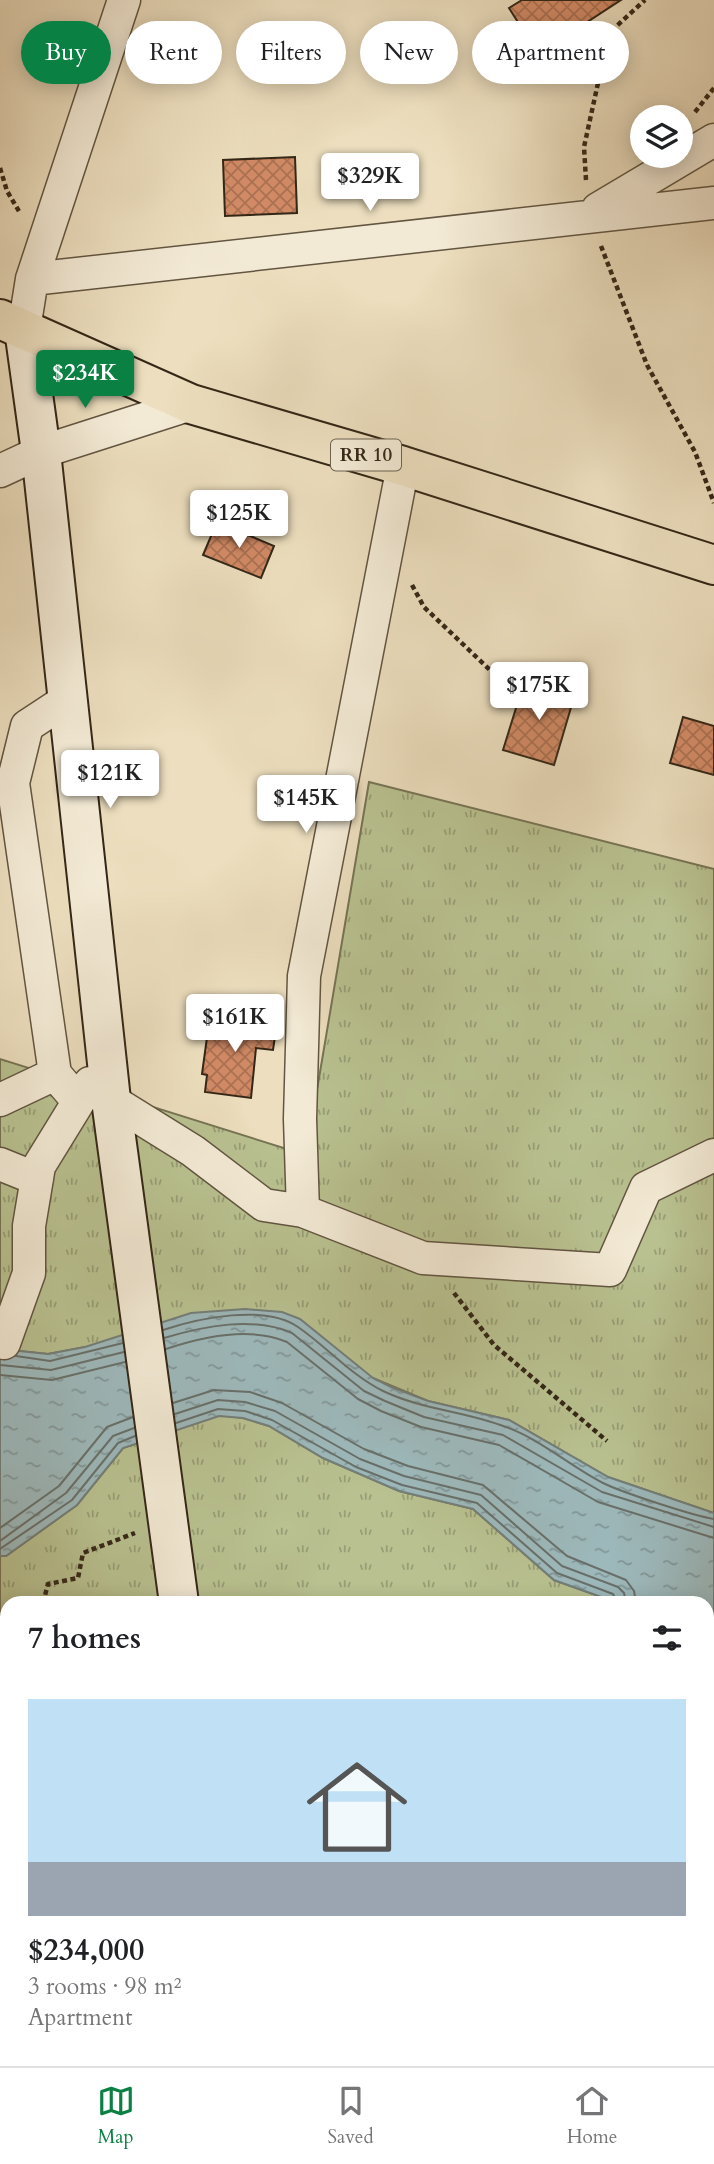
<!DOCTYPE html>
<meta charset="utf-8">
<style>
body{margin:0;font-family:Cardo,serif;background:#f2f2f2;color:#202124;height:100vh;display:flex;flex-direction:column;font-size:26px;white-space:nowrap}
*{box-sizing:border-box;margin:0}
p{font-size:23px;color:#757577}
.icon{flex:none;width:38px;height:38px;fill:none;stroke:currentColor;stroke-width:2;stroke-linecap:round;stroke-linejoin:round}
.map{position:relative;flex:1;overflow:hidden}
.details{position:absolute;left:0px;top:1596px;width:714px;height:471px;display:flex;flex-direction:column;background:#fff;border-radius:21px 21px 0 0;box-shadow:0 4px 18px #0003}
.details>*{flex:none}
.banner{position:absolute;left:21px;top:21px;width:672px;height:63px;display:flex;gap:14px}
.buttons{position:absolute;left:630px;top:105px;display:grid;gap:14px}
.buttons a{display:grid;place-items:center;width:63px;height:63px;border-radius:50%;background:#fff;box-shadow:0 4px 18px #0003;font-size:35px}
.price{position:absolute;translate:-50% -60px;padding:0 16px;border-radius:7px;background:#fff;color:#222;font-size:23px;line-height:46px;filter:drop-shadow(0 2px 4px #0008)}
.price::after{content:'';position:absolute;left:50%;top:42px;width:21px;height:16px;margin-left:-10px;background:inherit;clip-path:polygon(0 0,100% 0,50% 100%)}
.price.active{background:#0b8043;color:#fff}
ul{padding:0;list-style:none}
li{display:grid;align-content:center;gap:14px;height:371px;padding:0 28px}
li span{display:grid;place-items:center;height:217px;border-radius:0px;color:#555}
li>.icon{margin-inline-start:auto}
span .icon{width:126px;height:126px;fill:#fffc;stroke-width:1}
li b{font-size:30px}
h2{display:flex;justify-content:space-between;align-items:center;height:84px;padding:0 28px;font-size:30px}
.pill{padding:0 24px;border-radius:32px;background:#fff;box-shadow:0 4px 18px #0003;font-size:24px;line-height:63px}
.pill.active{background:#0b8043;color:#fff}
.tabs{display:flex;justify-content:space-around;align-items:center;height:98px;border-top:2px solid #e0e0e0;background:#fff;font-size:19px;color:#757577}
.tabs a{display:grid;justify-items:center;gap:4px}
.tabs .active{color:#0b8043}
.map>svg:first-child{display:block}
.grass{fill:url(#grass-tufts);stroke:#767454;stroke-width:2}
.water{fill:url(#water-ripples);stroke:#737f7a;stroke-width:2}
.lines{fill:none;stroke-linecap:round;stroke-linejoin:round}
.shore{stroke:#68706a;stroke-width:2}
.building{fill:url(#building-cross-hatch);stroke:#342717;stroke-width:2}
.street-casing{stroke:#625541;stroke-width:35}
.secondary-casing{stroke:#342717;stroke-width:42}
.primary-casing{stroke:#342717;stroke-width:42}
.path{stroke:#342717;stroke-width:4.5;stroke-dasharray:5 3.5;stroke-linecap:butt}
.street{stroke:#f3ead5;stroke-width:32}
.secondary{stroke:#f3ead5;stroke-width:38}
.primary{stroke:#ecdebe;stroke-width:38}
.labels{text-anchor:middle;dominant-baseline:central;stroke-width:7;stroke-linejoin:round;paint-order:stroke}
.shield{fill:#f3ead5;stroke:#6d6250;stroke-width:2}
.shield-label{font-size:19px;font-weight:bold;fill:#342717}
</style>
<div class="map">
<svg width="714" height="2066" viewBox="0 0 714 2066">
<defs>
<pattern id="grass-tufts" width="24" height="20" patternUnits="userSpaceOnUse" patternTransform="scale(1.75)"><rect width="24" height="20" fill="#b9c190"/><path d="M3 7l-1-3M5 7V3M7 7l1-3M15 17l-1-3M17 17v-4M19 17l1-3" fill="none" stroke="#979d75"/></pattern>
<pattern id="water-ripples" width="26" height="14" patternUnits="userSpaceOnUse" patternTransform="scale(1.75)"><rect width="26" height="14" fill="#9db9bc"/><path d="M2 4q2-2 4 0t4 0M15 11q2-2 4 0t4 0" fill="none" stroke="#819698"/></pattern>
<pattern id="building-cross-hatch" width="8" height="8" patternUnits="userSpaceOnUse" patternTransform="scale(1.75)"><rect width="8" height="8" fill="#d18a65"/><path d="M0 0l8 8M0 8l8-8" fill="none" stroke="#aa7152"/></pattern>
</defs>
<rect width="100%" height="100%" fill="#ecdebe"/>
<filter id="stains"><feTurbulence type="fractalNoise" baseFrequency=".00286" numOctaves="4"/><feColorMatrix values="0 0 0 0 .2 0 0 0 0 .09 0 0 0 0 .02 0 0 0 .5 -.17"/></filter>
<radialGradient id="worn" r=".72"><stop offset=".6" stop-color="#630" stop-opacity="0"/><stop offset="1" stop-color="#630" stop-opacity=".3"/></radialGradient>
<!-- grass -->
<path class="grass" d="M369 782 714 869V1513L608 1477 509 1420 428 1401 373 1378 85 1347 48 1354 0 1349V1059L306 1155Z
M219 1415 243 1418 269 1426 323 1458 399 1491 473 1509 554 1580 618 1603H7V1971H0V1556H6L77 1505 123 1448Z
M707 1638 714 1641V2066H462L461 2060H707Z"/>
<!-- water -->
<path class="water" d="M245 1309 282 1312 300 1319 373 1378 391 1387 428 1401 509 1420 608 1477 714 1513V1641L707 1638V1603H618L554 1580 473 1509 399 1491 323 1458 269 1426 243 1418 219 1416 123 1448 77 1505 6 1556H0V1349L48 1354 85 1347 191 1313Z"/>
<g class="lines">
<!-- shore -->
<path class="shore" d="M163 1330C199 1318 265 1304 298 1327 327 1347 351 1375 383 1391 423 1410 465 1411 506 1427 540 1439 570 1466 603 1483 621 1492 694 1516 714 1519
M164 1338C204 1326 253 1316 292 1333L364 1391 385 1401 424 1417 503 1435 602 1492 714 1527
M166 1349C202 1337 250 1326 287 1342L358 1399 381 1411 421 1427 499 1445 598 1502 714 1538
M16 1356 50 1361 123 1343
M0 1365 51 1370 124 1352
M0 1375 52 1380 125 1362
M173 1403 214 1390 250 1392 282 1403 364 1449 408 1466 483 1485 567 1556 626 1580 634 1591 636 1603
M175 1414 218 1400 245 1402 275 1411 360 1459 404 1476 481 1495 562 1566 618 1587 624 1593 626 1603
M176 1423 218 1409 245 1411 272 1420 356 1467 402 1485 477 1503 557 1573 613 1594 617 1603
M0 1528 59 1486 107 1427 133 1417
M0 1541 66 1493 113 1436 134 1428
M0 1549 72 1500 118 1443 135 1436"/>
</g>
<!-- building -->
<path class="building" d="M522 0H621L538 54 509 8Z
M295 157 297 213 225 216 223 160Z
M217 522 274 546 261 578 203 555Z
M525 679 575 694 554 765 503 750Z
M683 717 714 726V775L670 763Z
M215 1015 277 1023 273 1050 256 1048 251 1098 205 1092 207 1075 202 1074 208 1030 213 1031Z
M387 2060H426L425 2066H386Z"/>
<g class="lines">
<!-- street casing -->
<g class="street-casing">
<path id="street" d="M598 209 714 140
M32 279 714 203
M24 329 32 279 124 0
M0 471 41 452 191 404
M68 699 27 726 13 783 55 1074 78 1101
M0 1100 55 1074
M111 1100 193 1151 264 1205 303 1211 423 1258 610 1270 646 1188 714 1155
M0 1164 37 1179
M303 1211 300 1119 304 976 403 466
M4 1343 29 1273V1226L39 1166 90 1083
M0 1741 7 1737"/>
</g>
<!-- secondary casing -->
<g class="secondary-casing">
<path id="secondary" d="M24 329 41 452 111 1100 179 1603
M187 2060V2066"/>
</g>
<!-- primary casing -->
<g class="primary-casing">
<path id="primary" d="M0 319 191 404 403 466 714 565"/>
</g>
<!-- path -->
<path class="path" d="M695 112 714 88
M0 168 7 191 20 213
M586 180 584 147 609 33 645 0
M601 246 647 365 695 452 714 503
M412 585 424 607 491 671
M454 1293 494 1345 607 1441
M43 1603 48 1584 78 1578 83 1553 135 1533
M0 1623 7 1619
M0 1648 7 1647
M0 1880 7 1868
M0 1949 7 1989
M0 2049 7 2026
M108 2060 112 2066"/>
<!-- street -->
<use href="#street" class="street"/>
<!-- secondary -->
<use href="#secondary" class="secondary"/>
<!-- primary -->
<use href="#primary" class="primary"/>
</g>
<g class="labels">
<!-- shield labels -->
<rect class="shield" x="331" y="439.5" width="70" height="31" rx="5"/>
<g class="shield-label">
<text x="366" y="455">RR 10</text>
</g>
</g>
<rect width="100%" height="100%" filter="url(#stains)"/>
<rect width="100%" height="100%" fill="url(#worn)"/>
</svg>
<div class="buttons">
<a><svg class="icon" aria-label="layers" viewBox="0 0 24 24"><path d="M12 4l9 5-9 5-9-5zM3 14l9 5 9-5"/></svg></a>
</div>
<b class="price" style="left:370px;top:213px">$329K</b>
<b class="price active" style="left:85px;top:410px">$234K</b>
<b class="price" style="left:239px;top:550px">$125K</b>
<b class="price" style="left:539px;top:722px">$175K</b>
<b class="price" style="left:110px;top:810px">$121K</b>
<b class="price" style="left:306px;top:835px">$145K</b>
<b class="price" style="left:235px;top:1054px">$161K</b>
<div class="banner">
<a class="pill active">Buy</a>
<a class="pill">Rent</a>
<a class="pill">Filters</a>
<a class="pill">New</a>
<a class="pill">Apartment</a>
</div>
<section class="details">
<h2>7 homes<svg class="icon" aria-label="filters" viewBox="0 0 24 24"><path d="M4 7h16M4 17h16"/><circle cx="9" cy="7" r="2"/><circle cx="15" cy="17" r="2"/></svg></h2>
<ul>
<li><span style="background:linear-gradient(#bfe0f5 75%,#9aa5b1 0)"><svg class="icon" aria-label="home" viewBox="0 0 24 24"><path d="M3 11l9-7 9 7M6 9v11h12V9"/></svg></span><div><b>$234,000</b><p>3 rooms · 98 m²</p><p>Apartment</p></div></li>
</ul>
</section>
</div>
<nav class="tabs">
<a class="active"><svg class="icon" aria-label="map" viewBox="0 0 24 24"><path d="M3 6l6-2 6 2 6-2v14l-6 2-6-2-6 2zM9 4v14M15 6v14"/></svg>Map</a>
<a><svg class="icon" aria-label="saved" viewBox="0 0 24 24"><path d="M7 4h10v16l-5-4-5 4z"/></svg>Saved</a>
<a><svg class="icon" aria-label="home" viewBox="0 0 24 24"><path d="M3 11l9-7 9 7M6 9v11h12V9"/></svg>Home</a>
</nav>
